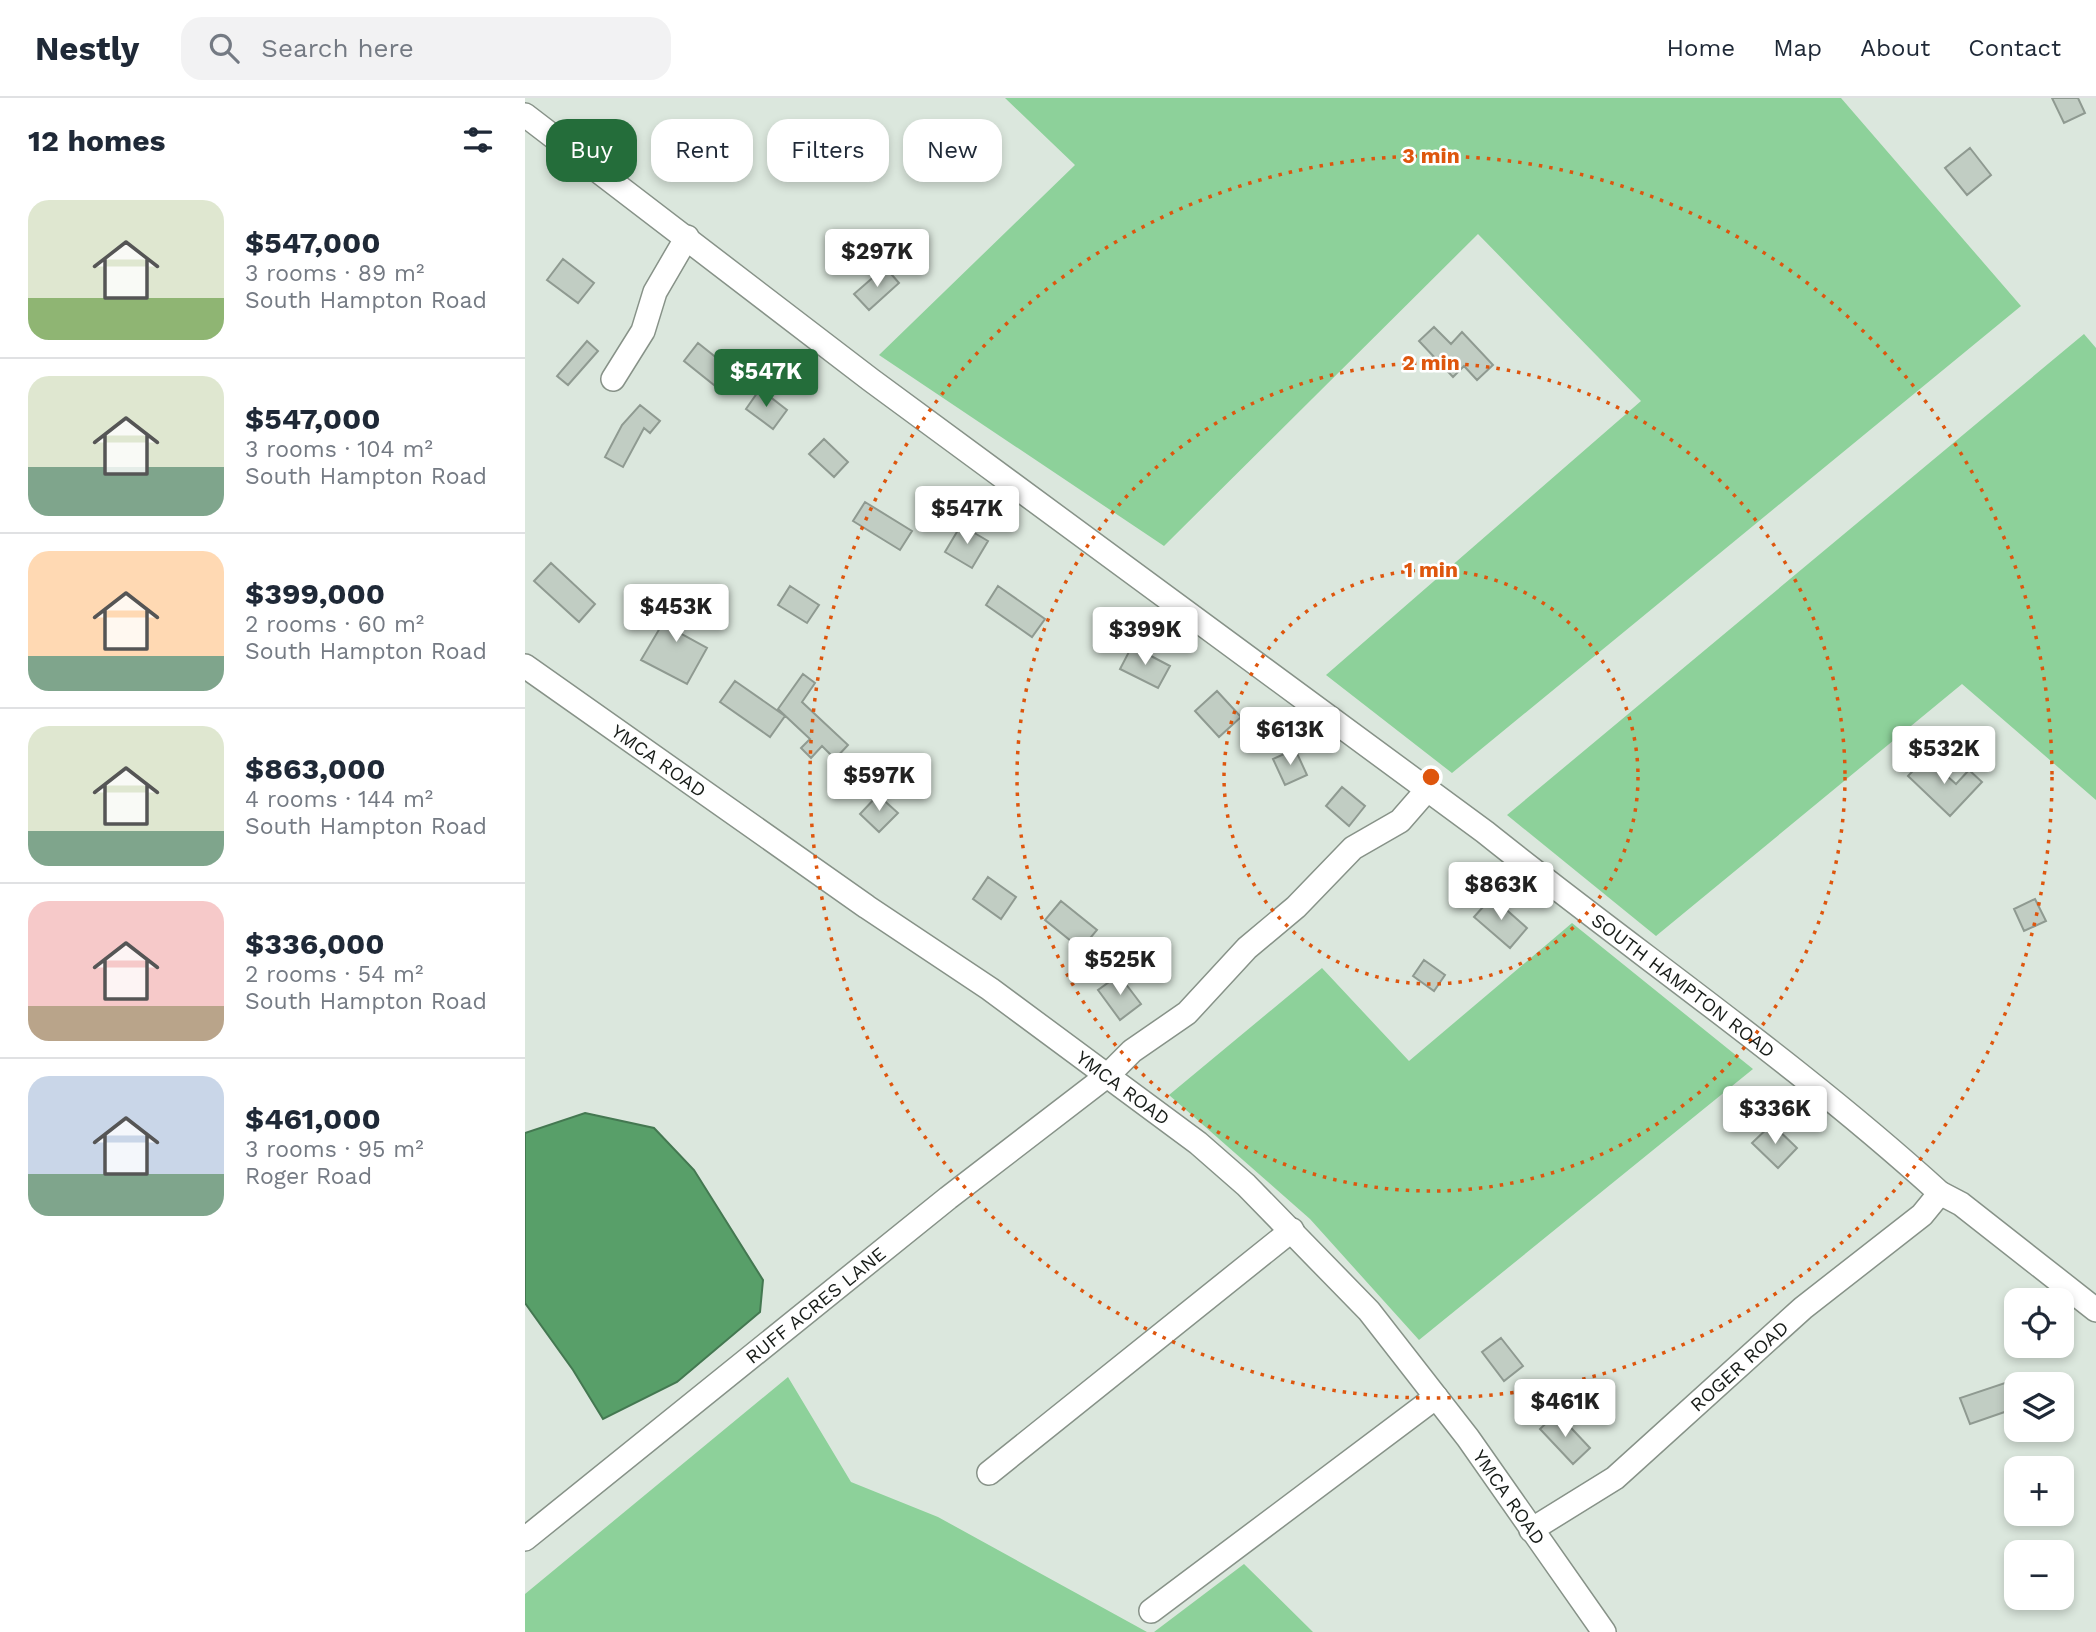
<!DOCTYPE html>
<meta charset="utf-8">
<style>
body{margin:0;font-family:"Work Sans",sans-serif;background:#f2f2f3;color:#1f2937;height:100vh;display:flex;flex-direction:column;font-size:26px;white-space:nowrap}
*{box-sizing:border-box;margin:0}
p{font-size:23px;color:#747a83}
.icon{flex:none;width:38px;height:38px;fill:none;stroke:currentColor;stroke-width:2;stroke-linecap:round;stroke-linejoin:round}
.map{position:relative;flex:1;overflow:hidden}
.details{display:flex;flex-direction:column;background:#fff;width:525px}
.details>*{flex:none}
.hud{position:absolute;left:21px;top:21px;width:665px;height:63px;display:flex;gap:14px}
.fabs{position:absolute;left:1479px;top:1190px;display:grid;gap:14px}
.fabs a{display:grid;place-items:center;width:70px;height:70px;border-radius:14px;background:#fff;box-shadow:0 4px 10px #0003;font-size:35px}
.price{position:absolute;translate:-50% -60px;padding:0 16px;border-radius:7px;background:#fff;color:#222;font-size:23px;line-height:46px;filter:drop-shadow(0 2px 4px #0008)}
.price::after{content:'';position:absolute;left:50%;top:42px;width:21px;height:16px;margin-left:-10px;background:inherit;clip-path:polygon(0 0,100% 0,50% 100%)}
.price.active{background:#246d3a;color:#fff}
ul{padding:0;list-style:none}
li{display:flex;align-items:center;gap:21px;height:175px;padding:0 28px}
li+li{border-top:2px solid #e0e1e3}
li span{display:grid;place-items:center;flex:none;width:196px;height:140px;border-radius:21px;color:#555}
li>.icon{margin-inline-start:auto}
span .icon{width:84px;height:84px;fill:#fffc;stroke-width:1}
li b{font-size:30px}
h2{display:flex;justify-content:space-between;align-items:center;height:84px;padding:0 28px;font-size:30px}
.tag{padding:0 24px;border-radius:21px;background:#fff;box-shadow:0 4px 10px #0003;font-size:24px;line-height:63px}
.tag.active{background:#246d3a;color:#fff}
header{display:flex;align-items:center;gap:42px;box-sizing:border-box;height:98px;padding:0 35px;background:#fff;border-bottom:2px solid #e0e1e3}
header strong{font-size:33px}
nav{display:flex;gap:38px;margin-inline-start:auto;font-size:24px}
.search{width:490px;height:63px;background:#f2f2f3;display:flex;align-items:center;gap:18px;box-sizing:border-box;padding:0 24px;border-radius:21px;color:#747a83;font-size:26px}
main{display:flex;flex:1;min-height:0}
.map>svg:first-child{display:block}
.green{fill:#8dd19a}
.water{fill:#589f69;stroke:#447851;stroke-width:2}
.building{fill:#c1cdc3;stroke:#8f9a91;stroke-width:2}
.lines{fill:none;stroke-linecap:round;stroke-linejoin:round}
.minor-casing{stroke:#879288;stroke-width:26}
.minor{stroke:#fff;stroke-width:23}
.ring{fill:none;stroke:#de560d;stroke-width:3.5;stroke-dasharray:3.5 7}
.labels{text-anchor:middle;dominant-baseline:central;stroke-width:5;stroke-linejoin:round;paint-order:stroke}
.street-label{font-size:19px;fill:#171c18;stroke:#fff}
.centre{fill:#de560d;stroke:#fff;stroke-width:3.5}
.ring-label{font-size:21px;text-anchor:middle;font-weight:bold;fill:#de560d;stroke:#fff;stroke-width:5;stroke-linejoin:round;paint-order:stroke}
</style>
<header>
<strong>Nestly</strong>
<div class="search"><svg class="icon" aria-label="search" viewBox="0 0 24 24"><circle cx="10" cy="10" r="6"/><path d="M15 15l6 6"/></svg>Search here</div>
<nav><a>Home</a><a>Map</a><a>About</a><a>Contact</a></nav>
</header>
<main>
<section class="details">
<h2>12 homes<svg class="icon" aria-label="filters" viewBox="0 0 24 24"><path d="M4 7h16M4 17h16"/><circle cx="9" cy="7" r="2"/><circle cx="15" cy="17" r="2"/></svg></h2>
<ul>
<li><span style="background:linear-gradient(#dfe7d0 70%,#8fb573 0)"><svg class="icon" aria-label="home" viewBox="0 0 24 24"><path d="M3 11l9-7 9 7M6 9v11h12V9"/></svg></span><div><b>$547,000</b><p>3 rooms · 89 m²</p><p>South Hampton Road</p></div></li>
<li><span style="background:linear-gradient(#dfe7d0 65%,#7fa58c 0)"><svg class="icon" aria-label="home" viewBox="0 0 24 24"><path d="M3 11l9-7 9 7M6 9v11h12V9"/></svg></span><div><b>$547,000</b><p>3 rooms · 104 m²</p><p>South Hampton Road</p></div></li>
<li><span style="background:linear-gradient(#ffd9b3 75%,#7fa58c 0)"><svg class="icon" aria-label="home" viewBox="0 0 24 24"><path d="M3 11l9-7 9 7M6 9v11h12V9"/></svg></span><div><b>$399,000</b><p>2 rooms · 60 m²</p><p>South Hampton Road</p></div></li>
<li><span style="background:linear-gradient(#dfe7d0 75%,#7fa58c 0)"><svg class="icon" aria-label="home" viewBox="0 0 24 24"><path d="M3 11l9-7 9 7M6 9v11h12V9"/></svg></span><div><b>$863,000</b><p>4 rooms · 144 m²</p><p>South Hampton Road</p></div></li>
<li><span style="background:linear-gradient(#f6c9c9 75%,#b9a48a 0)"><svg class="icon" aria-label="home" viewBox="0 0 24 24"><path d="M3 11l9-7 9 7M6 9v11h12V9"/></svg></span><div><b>$336,000</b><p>2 rooms · 54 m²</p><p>South Hampton Road</p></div></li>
<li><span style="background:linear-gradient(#c9d6e8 70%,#7fa58c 0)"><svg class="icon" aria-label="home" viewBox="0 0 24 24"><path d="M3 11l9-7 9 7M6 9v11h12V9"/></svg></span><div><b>$461,000</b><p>3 rooms · 95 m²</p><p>Roger Road</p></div></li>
</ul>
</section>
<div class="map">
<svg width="1571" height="1534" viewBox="0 0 1571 1534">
<rect width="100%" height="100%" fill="#dbe7dd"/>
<!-- green -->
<path class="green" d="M480 0H1316L1496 208 927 675 801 577 1116 303 953 136 639 448 354 257 550 67Z
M1559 236 1571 250V702L1437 586 1131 838 982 717Z
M1047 825 1228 971 894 1242 785 1121 644 997 797 870 884 963Z
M263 1279 326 1384 413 1419 622 1534H0V1496Z
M719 1466 788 1534H629Z"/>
<!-- water -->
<path class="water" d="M60 1015 129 1030 169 1072 238 1182 235 1214 152 1284 78 1321 48 1272 0 1205V1035Z"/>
<!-- building -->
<path class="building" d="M1527 0H1553L1560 15 1539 25Z
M1445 50 1466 77 1442 97 1420 70Z
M38 161 69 185 53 205 22 182Z
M360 169 374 185 344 212 329 196Z
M909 229 926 246 937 234 968 267 952 282 939 268 928 279 894 243Z
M62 243 73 253 43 287 32 278Z
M173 245 208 273 194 291 159 263Z
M235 291 262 312 248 331 221 311Z
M115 307 135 323 125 335 119 330 98 369 80 359 97 327Z
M299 341 323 364 309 379 284 356Z
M340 404 387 433 375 452 328 423Z
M436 427 463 443 447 470 420 454Z
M26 465 70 506 54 524 9 483Z
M265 488 294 507 282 525 253 507Z
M473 488 520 521 507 539 461 507Z
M155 496 172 506 155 535 182 550 162 586 116 562Z
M607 548 645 568 633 590 595 571Z
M278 576 290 585 277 604 323 647 310 661 297 648 286 660 276 650 285 641 253 611Z
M210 583 260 618 245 639 195 604Z
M692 593 716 619 694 639 670 613Z
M770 651 782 677 760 687 748 661Z
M1401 659 1431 686 1444 672 1457 684 1425 718 1383 678Z
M817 689 840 708 824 728 801 708Z
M353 697 373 715 354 734 335 716Z
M463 779 491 799 476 821 448 801Z
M967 799 1002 830 985 850 949 819Z
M1510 801 1521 823 1499 833 1489 811Z
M536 803 572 832 556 851 520 822Z
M899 862 920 877 909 893 888 878Z
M594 877 616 906 595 922 573 892Z
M1247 1026 1272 1050 1253 1070 1227 1045Z
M976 1240 998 1268 979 1283 957 1254Z
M1483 1284 1491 1310 1445 1326 1435 1300Z
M1032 1315 1065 1350 1048 1366 1015 1331Z"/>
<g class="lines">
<!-- minor casing -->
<g class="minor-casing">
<g id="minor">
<path id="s1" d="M0 17 346 282 960 734C1111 855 1271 964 1415 1095L1436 1106 1571 1212"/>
<path d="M88 281 118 233 130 194 162 139"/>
<path id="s2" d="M0 568 342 809 465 891 673 1045 721 1087 844 1213 943 1340 1079 1534"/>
<path d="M464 1375 767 1132"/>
<path id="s3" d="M1006 1432 1090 1380 1278 1210 1397 1117 1415 1095"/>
<path id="s4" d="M0 1441 423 1100 583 977 607 953 662 915 722 850 771 809 828 750 875 723 902 692"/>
<path d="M626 1513 911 1299"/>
</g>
</g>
<!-- minor -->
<use href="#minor" class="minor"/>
</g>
<!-- distance rings -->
<g class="ring">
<circle cx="906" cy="679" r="207"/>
<circle cx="906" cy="679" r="414"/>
<circle cx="906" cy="679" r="621"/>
</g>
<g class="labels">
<!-- street labels -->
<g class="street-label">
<text stroke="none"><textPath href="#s2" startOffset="164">YMCA ROAD</textPath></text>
<text stroke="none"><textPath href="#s1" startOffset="1449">SOUTH HAMPTON ROAD</textPath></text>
<text stroke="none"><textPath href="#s2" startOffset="732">YMCA ROAD</textPath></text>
<text stroke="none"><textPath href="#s4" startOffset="373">RUFF ACRES LANE</textPath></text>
<text stroke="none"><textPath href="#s3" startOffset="266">ROGER ROAD</textPath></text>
<text stroke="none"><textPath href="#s2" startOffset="1298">YMCA ROAD</textPath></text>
</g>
</g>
<circle cx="906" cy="679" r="10" class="centre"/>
<g class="ring-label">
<text x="906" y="65">3 min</text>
<text x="906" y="272">2 min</text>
<text x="906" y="479">1 min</text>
</g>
</svg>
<div class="fabs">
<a><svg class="icon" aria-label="locate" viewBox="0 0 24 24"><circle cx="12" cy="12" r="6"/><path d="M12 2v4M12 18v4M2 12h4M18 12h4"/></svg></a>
<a><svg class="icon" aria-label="layers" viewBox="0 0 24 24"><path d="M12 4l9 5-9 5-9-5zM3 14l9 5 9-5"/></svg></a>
<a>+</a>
<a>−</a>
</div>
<b class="price" style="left:352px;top:191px">$297K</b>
<b class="price active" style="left:241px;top:311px">$547K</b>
<b class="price" style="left:442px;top:448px">$547K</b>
<b class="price" style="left:151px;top:546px">$453K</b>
<b class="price" style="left:620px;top:569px">$399K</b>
<b class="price" style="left:765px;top:669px">$613K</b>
<b class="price" style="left:1419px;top:688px">$532K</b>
<b class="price" style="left:354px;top:715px">$597K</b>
<b class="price" style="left:976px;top:824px">$863K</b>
<b class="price" style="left:595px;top:899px">$525K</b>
<b class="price" style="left:1250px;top:1048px">$336K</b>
<b class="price" style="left:1040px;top:1341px">$461K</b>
<div class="hud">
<a class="tag active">Buy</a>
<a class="tag">Rent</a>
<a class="tag">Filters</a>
<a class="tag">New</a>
</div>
</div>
</main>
